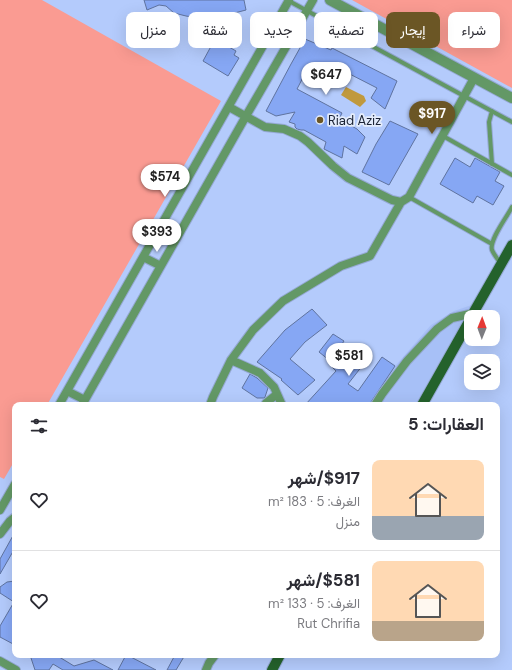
<!DOCTYPE html>
<html lang="ar">
<meta charset="utf-8">
<style>
body{margin:0;font-family:"DM Sans",Vazirmatn,sans-serif;background:#f2f2f3;color:#2b2b33;direction:rtl;height:100vh;display:flex;flex-direction:column;font-size:15px;white-space:nowrap}
*{box-sizing:border-box;margin:0}
p{font-size:13px;color:#7c7c81}
.icon{flex:none;width:22px;height:22px;fill:none;stroke:currentColor;stroke-width:2;stroke-linecap:round;stroke-linejoin:round}
.map{position:relative;flex:1;overflow:hidden;direction:ltr}
.details{position:absolute;left:12px;top:402px;width:488px;height:256px;display:flex;flex-direction:column;background:#fff;border-radius:8px;box-shadow:0 4px 16px #0002;direction:rtl}
.details>*{flex:none}
.hud{position:absolute;left:12px;top:12px;width:488px;height:36px;direction:rtl;display:flex;gap:8px}
.needle{width:26px;rotate:1deg}
.fabs{position:absolute;left:464px;top:310px;display:grid;gap:8px}
.fabs a{display:grid;place-items:center;width:36px;height:36px;border-radius:8px;background:#fff;box-shadow:0 4px 16px #0002;font-size:20px}
.price{position:absolute;translate:-50% -34px;padding:0 9px;border-radius:14px;background:#fff;color:#222;font-size:13px;line-height:26px;filter:drop-shadow(0 1px 2px #0008)}
.price::after{content:'';position:absolute;left:50%;top:24px;width:12px;height:9px;margin-left:-6px;background:inherit;clip-path:polygon(0 0,100% 0,50% 100%)}
.price.selected{background:#6b5625;color:#fff}
ul{padding:0;list-style:none}
li{display:flex;align-items:center;gap:12px;height:100px;padding:0 16px}
li+li{border-top:1px solid #e1e1e2}
li span{display:grid;place-items:center;flex:none;width:112px;height:80px;border-radius:8px;color:#555}
li>.icon{margin-inline-start:auto}
span .icon{width:48px;height:48px;fill:#fffc;stroke-width:1}
li b{font-size:17px}
h2{display:flex;justify-content:space-between;align-items:center;height:48px;padding:0 16px;font-size:17px}
.pill{padding:0 14px;border-radius:8px;background:#fff;box-shadow:0 4px 16px #0002;font-size:14px;line-height:36px}
.pill.selected{background:#6b5625;color:#fff}
.map>svg:first-child{display:block}
.built{fill:#a7c0f7}
.green{fill:#fa9b92}
.water{fill:#c0993d}
.building{fill:#86a7f4;stroke:#5f739f}
.lines{fill:none;stroke-linecap:round;stroke-linejoin:round}
.service-casing{stroke:#95a9d4;stroke-width:6}
.minor-casing{stroke:#95a9d4;stroke-width:10}
.tertiary-casing{stroke:#95a9d4;stroke-width:12}
.primary-casing{stroke:#95a9d4;stroke-width:12}
.service{stroke:#639866;stroke-width:4}
.minor{stroke:#639866;stroke-width:8}
.tertiary{stroke:#639866;stroke-width:10}
.primary{stroke:#24622c;stroke-width:10}
.poi-dot{fill:#6b5625;stroke:#e4ecfb;stroke-width:1.5}
.labels{text-anchor:middle;dominant-baseline:central;stroke-width:3.5;stroke-linejoin:round;paint-order:stroke}
.poi-label{font-size:13px;fill:#1b2335;stroke:#e4ecfb;text-anchor:start}
</style>
<div class="map">
<svg width="512" height="670" viewBox="0 0 512 670">
<rect width="100%" height="100%" fill="#b4cbfc"/>
<!-- built -->
<path class="built" d="M472 305 415 405H349L382 357 396 365 431 325 454 311Z"/>
<!-- green -->
<path class="green" d="M0 0H42L221 101 47 405H15V460L4 479 0 477Z
M352 0H512V88Z"/>
<!-- water -->
<path class="water" d="M346 87 364 96 366 101 360 107 341 95Z"/>
<!-- building -->
<path class="building" d="M144 0H244L246 10 219 17 204 19 186 16 174 13 166 6 159 5 147 10Z
M215 39 236 51 234 55 239 58 228 76 203 61Z
M305 39 331 50 332 48 397 81 385 109 371 98 377 88 336 67 328 81 308 68 297 89 342 113 339 119 357 129 365 137 357 154 344 146 342 158 324 149 326 142 304 130H301L297 129 295 127V124L289 122 295 112 276 116 266 111 291 64Z
M390 121 418 134 389 185 362 172 376 144Z
M455 158 470 167 475 158 500 172 495 181 504 186 493 205 477 196 473 203 440 184Z
M312 309 327 325 305 342 290 359 315 380 298 395 281 380 282 379 257 362 285 330Z
M333 334 344 341 342 344 366 361 348 384 358 391 382 357 395 366 369 405H305L336 371 332 367 334 364 319 352Z
M250 374 257 378 268 388 265 397 264 398H257L242 388Z
M15 532V548L0 574V559Z
M15 581V645L0 637V626L14 602 0 593V587L7 582Z
M30 655H56L74 666 94 660 113 670H63L53 664 49 670H35Z
M126 655H127L156 670H118Z
M175 655H185L176 670H167Z"/>
<g class="lines">
<!-- service casing -->
<g class="service-casing">
<path id="service" d="M289 1 512 122
M492 111 489 122 492 164
M443 136 512 175
M409 197 492 244
M500 263C498 259 494 255 492 250 489 240 507 217 512 207"/>
</g>
<!-- minor casing -->
<g class="minor-casing">
<path id="minor" d="M229 107 265 127 284 129 300 136 308 142 333 166 348 178 392 200 401 202
M143 257 161 266
M231 360 260 373 274 387 282 405
M67 391 85 400
M59 405 289 0
M82 405 246 116 313 0
M210 405 213 397 231 360 253 330 283 301 341 266 370 256 401 202 409 197 474 78
M265 405 266 403 277 394
M375 405 382 394 407 361 437 329 452 318 474 313
M0 510 15 484
M0 534 10 521 15 517
M0 661 16 670
M206 670 209 663 215 655"/>
</g>
<!-- tertiary casing -->
<g class="tertiary-casing">
<path id="tertiary" d="M330 0 512 98"/>
</g>
<!-- primary casing -->
<g class="primary-casing">
<path id="primary" d="M471 317 512 245
M422 405 471 318
M272 670 280 655"/>
</g>
<!-- service -->
<use href="#service" class="service"/>
<!-- minor -->
<use href="#minor" class="minor"/>
<!-- tertiary -->
<use href="#tertiary" class="tertiary"/>
<!-- primary -->
<use href="#primary" class="primary"/>
</g>
<!-- markers -->
<circle class="poi-dot" cx="320" cy="120" r="4"/>
<g class="labels">
<!-- poi labels -->
<g class="poi-label">
<text x="328" y="120">Riad Aziz</text>
</g>
</g>
</svg>
<div class="fabs">
<a><svg class="needle" viewBox="-14 -14 28 28"><path d="M0-13l5 13h-10z" fill="#e53935"/><path d="M0 13l5-13h-10z" fill="#7c7c81"/></svg></a>
<a><svg class="icon" aria-label="layers" viewBox="0 0 24 24"><path d="M12 4l9 5-9 5-9-5zM3 14l9 5 9-5"/></svg></a>
</div>
<b class="price" style="left:326px;top:96px">$647</b>
<b class="price selected" style="left:432px;top:135px">$917</b>
<b class="price" style="left:165px;top:198px">$574</b>
<b class="price" style="left:157px;top:253px">$393</b>
<b class="price" style="left:349px;top:377px">$581</b>
<div class="hud">
<a class="pill">شراء</a>
<a class="pill selected">إيجار</a>
<a class="pill">تصفية</a>
<a class="pill">جديد</a>
<a class="pill">شقة</a>
<a class="pill">منزل</a>
</div>
<section class="details">
<h2>العقارات: 5<svg class="icon" aria-label="filters" viewBox="0 0 24 24"><path d="M4 7h16M4 17h16"/><circle cx="9" cy="7" r="2"/><circle cx="15" cy="17" r="2"/></svg></h2>
<ul>
<li><span style="background:linear-gradient(#ffd9b3 70%,#9aa5b1 0)"><svg class="icon" aria-label="home" viewBox="0 0 24 24"><path d="M3 11l9-7 9 7M6 9v11h12V9"/></svg></span><div><b>$917/شهر</b><p>الغرف: 5 · 183 m²</p><p>منزل</p></div><svg class="icon" aria-label="heart" viewBox="0 0 24 24"><path d="M12 20l-8-8c-3-5 5-10 8-4 3-6 11-1 8 4z"/></svg></li>
<li><span style="background:linear-gradient(#ffd9b3 75%,#b9a48a 0)"><svg class="icon" aria-label="home" viewBox="0 0 24 24"><path d="M3 11l9-7 9 7M6 9v11h12V9"/></svg></span><div><b>$581/شهر</b><p>الغرف: 5 · 133 m²</p><p>Rut Chrifia</p></div><svg class="icon" aria-label="heart" viewBox="0 0 24 24"><path d="M12 20l-8-8c-3-5 5-10 8-4 3-6 11-1 8 4z"/></svg></li>
</ul>
</section>
</div>
